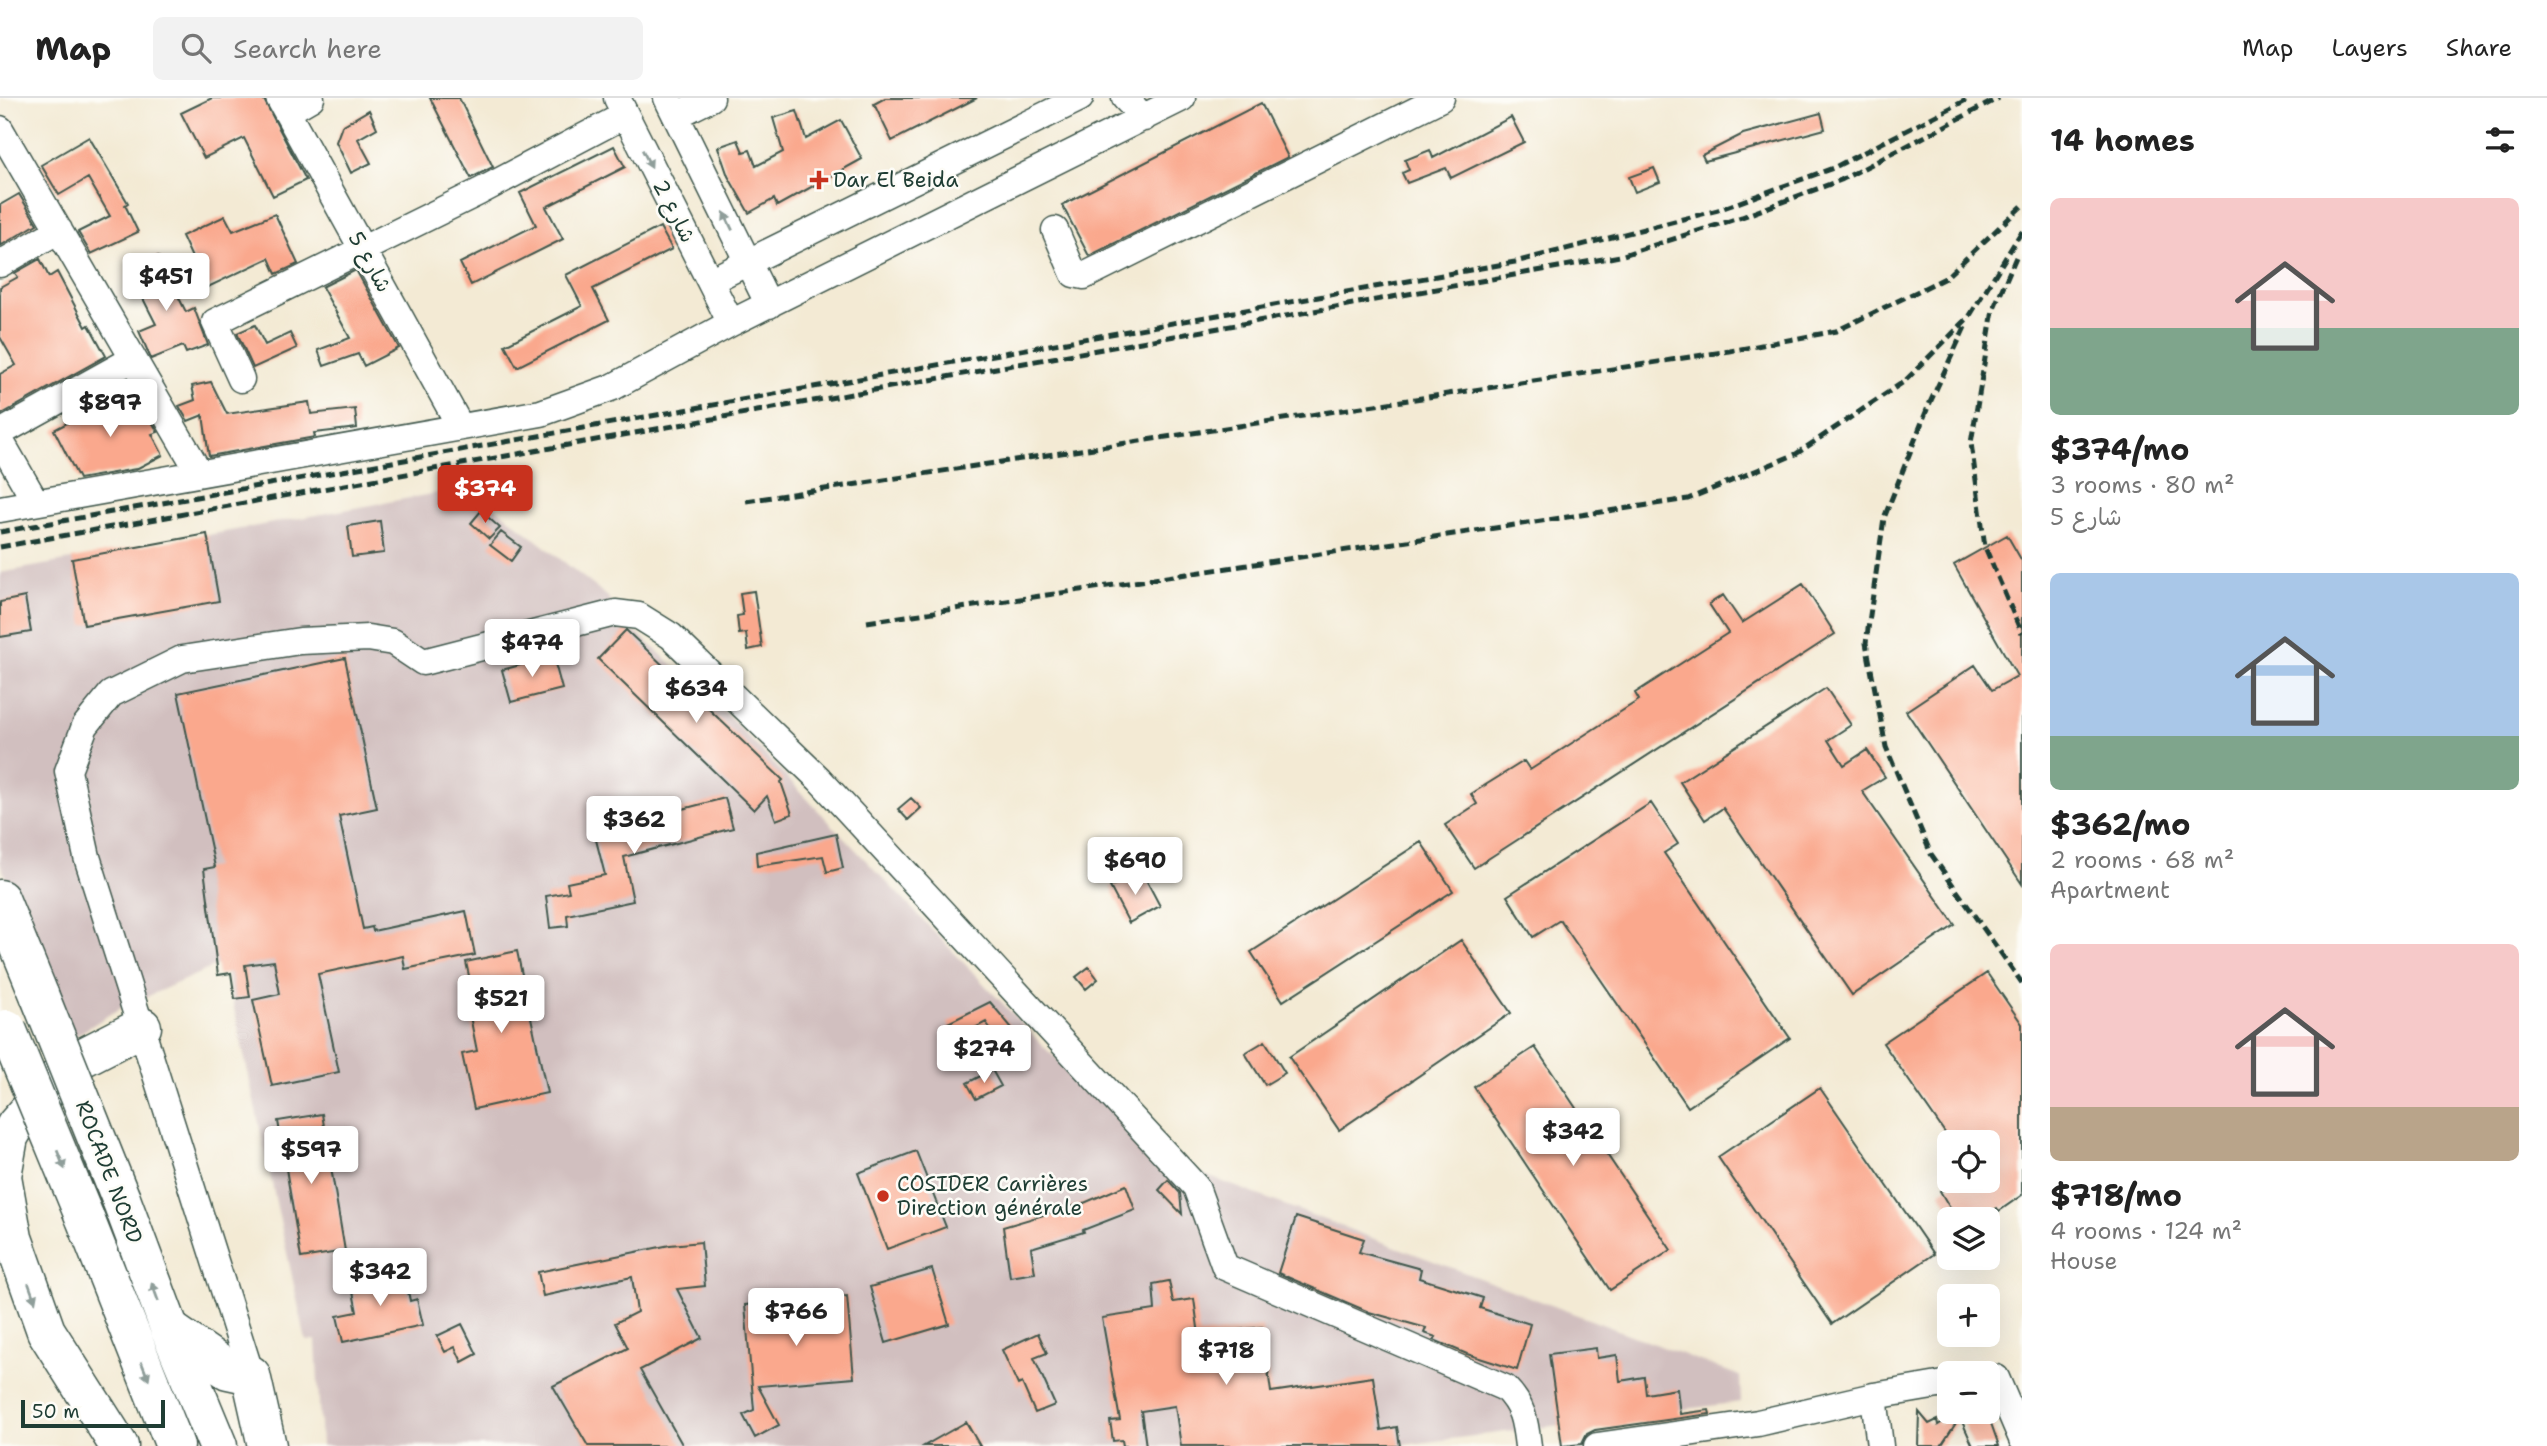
<!DOCTYPE html>
<meta charset="utf-8">
<style>
body{margin:0;font-family:"Shantell Sans","Playpen Sans Arabic",sans-serif;background:#f2f2f2;color:#222;height:100vh;display:flex;flex-direction:column;font-size:26px;white-space:nowrap}
*{box-sizing:border-box;margin:0}
p{font-size:23px;color:#767676}
.icon{flex:none;width:38px;height:38px;fill:none;stroke:currentColor;stroke-width:2;stroke-linecap:round;stroke-linejoin:round}
.map{position:relative;flex:1;overflow:hidden}
.drawer{display:flex;flex-direction:column;background:#fff;width:525px}
.drawer>*{flex:none}
.buttons{position:absolute;left:1937px;top:1032px;display:grid;gap:14px}
.buttons a{display:grid;place-items:center;width:63px;height:63px;border-radius:10px;background:#fff;box-shadow:0 7px 28px #0002;font-size:35px}
.scale{position:absolute;left:21px;bottom:18px;width:144px;box-sizing:border-box;padding-left:7px;border:4px solid #1f3d34;border-top:0;font-size:19px;line-height:24px;white-space:nowrap;color:#1f3d34;-webkit-text-stroke:5px #fdfcf7;paint-order:stroke}
.price{position:absolute;translate:-50% -60px;padding:0 16px;border-radius:7px;background:#fff;color:#222;font-size:23px;line-height:46px;filter:drop-shadow(0 2px 4px #0008)}
.price::after{content:'';position:absolute;left:50%;top:42px;width:21px;height:16px;margin-left:-10px;background:inherit;clip-path:polygon(0 0,100% 0,50% 100%)}
.price.on{background:#c8321e;color:#fff}
ul{padding:0;list-style:none}
li{display:grid;align-content:center;gap:14px;height:371px;padding:0 28px}
li span{display:grid;place-items:center;height:217px;border-radius:10px;color:#555}
li>.icon{margin-inline-start:auto}
span .icon{width:126px;height:126px;fill:#fffc;stroke-width:1}
li b{font-size:30px}
h2{display:flex;justify-content:space-between;align-items:center;height:84px;padding:0 28px;font-size:30px}
header{display:flex;align-items:center;gap:42px;box-sizing:border-box;height:98px;padding:0 35px;background:#fff;border-bottom:2px solid #e0e0e0}
header strong{font-size:33px}
nav{display:flex;gap:38px;margin-inline-start:auto;font-size:24px}
.search{width:490px;height:63px;background:#f2f2f2;display:flex;align-items:center;gap:18px;box-sizing:border-box;padding:0 24px;border-radius:10px;color:#767676;font-size:26px}
main{display:flex;flex:1;min-height:0}
.map>svg:first-child{display:block}
.industrial{fill:#d1bfbf}
.building{fill:#faa88d}
.lines{fill:none;stroke-linecap:round;stroke-linejoin:round}
.minor-casing{stroke:#3f574c;stroke-width:29}
.highway-casing{stroke:#3f574c;stroke-width:41}
.minor{stroke:#fff;stroke-width:26}
.highway{stroke:#fff;stroke-width:38}
.rail{stroke:#1f3d34;stroke-width:5;stroke-dasharray:10 5;stroke-linecap:butt}
.highway-bridge-casing{stroke:#3f574c;stroke-width:41;stroke-linecap:butt}
.highway-bridge{stroke:#fff;stroke-width:38}
.oneway{fill:#8f9e9a}
.poi-dot{fill:#c8321e;stroke:#fdfcf7;stroke-width:2.5}
.labels{text-anchor:middle;dominant-baseline:central;stroke-width:5;stroke-linejoin:round;paint-order:stroke}
.poi-label{font-size:21px;fill:#1f3d34;stroke:#fdfcf7;text-anchor:start}
.street-label{font-size:21px;fill:#1f3d34;stroke:#fdfcf7}
</style>
<header>
<strong>Map</strong>
<div class="search"><svg class="icon" aria-label="search" viewBox="0 0 24 24"><circle cx="10" cy="10" r="6"/><path d="M15 15l6 6"/></svg>Search here</div>
<nav><a>Map</a><a>Layers</a><a>Share</a></nav>
</header>
<main>
<div class="map">
<svg width="2022" height="1348" viewBox="0 0 2022 1348">
<rect width="100%" height="100%" fill="#fdfcf7"/>
<filter id="ink" filterUnits="userSpaceOnUse"><feTurbulence type="fractalNoise" baseFrequency=".0143" numOctaves="2"/><feDisplacementMap in="SourceGraphic" scale="14" xChannelSelector="R" yChannelSelector="G"/><feConvolveMatrix kernelMatrix="1 2 1 2 8 2 1 2 1" color-interpolation-filters="sRGB"/></filter>
<filter id="wash" filterUnits="userSpaceOnUse"><feTurbulence type="fractalNoise" baseFrequency=".00686" numOctaves="4" result="noise"/><feDisplacementMap in="SourceGraphic" scale="28" xChannelSelector="R" yChannelSelector="G"/><feGaussianBlur stdDeviation="1.57" result="paint"/><feColorMatrix in="noise" values="0 0 0 0 0 0 0 0 0 0 0 0 0 0 0 0 0 1.4 0 .05"/><feComposite in="paint" operator="in"/></filter>
<g filter="url(#wash)">
<rect width="100%" height="100%" fill="#f3ead4"/>
<!-- industrial -->
<path class="industrial" d="M470 389 608 499 621 528 640 537 728 618 1048 953 1178 1067 1740 1278 1741 1304 1395 1348H321L316 1242 306 1243 224 864 115 913 69 942 0 765V475Z"/>
<g id="blocks">
<!-- building -->
<path class="building" d="M212 0H263L306 82 273 98 244 40 204 60 181 15Z
M430 0H459L493 69 471 80Z
M885 0H977L892 43 874 6Z
M1261 5 1288 59 1089 158 1062 107Z
M369 12 377 30 358 41 371 65 351 75 336 44 342 28Z
M797 13 806 41 841 22 862 61 777 108 774 101 749 115 728 78 718 49 738 42 743 54 750 52 756 68 783 54 773 20Z
M1821 15 1825 31 1705 63 1702 57 1743 36Z
M1511 19 1524 44 1451 80 1446 70 1407 85 1402 75 1409 72 1405 62 1430 52 1433 60Z
M89 39 128 105 125 107 138 134 91 156 78 134 110 118 88 80 59 97 41 67Z
M614 48 625 69 546 109 563 141 471 187 460 165 536 127 520 95Z
M1654 70 1660 84 1635 94 1629 79Z
M19 96 37 126 0 148V107Z
M275 116 298 166 276 176 269 160 206 190 182 138 225 118 233 133Z
M660 129 672 151 593 191 609 222 517 269 505 247 582 208 566 177Z
M158 158 186 214 194 210 208 247 186 255 183 248 151 261 139 233 156 226 129 173Z
M40 161 49 179 57 174 86 229 89 227 106 258 0 317V276L16 267 0 239V189L18 179 15 175Z
M356 172 399 250 364 268 358 256 324 268 318 252 350 240 322 189Z
M255 227 265 247 290 235 297 250 253 270 237 235Z
M211 284 227 316 309 304 311 316 355 311 357 330 314 335 315 339 209 358 203 317 188 323 179 308 195 302 192 288Z
M129 292 144 321 149 319 158 334 152 336 163 357 136 371 79 381 54 332Z
M481 413 500 430 489 441 471 425Z
M380 423 384 455 352 459 348 428Z
M501 434 521 449 511 463 490 447Z
M207 436 219 503 84 527 72 461Z
M2007 437 2022 463V786L1906 613 1975 567 1992 592 2017 578 1954 467Z
M1803 486 1835 536 1474 770 1445 727 1477 706 1471 696 1524 663 1530 672 1639 602 1635 595 1728 535 1709 506 1723 497 1742 525Z
M754 493 762 549 748 552 746 535 739 536 737 518 743 517 740 495Z
M25 499 31 534 0 539V504Z
M626 532 783 682 781 684 792 716 776 722 767 698 754 712 598 561Z
M553 558 562 591 511 604 502 572Z
M345 560 377 710 339 718 363 831 372 829 373 833 466 813 475 857 405 871 403 858 318 876 339 974 272 988 253 902 280 896 274 863 245 867 250 899 235 901 231 875 218 877 204 771 215 769 178 595Z
M1826 590 1851 627 1828 642 1844 667 1867 652 1885 679 1862 693 1955 827 1852 897 1723 710 1705 722 1680 684Z
M725 700 733 730 624 759 633 803 567 817 568 828 550 830 546 798 569 794 567 785 605 777 594 734Z
M911 700 921 710 908 722 898 711Z
M1651 705 1678 746 1664 755 1790 940 1688 1009 1560 822 1533 839 1507 798Z
M836 736 843 770 827 774 823 758 757 768 756 754Z
M1421 744 1453 793 1283 903 1251 854Z
M1141 772 1160 808 1129 825 1110 789Z
M1461 842 1511 915 1339 1032 1289 959Z
M517 853 547 995 474 1011 462 956 477 953 467 903 474 901 466 864Z
M1089 869 1098 881 1086 891 1076 879Z
M1987 875 2022 926V1097L1999 1113 1997 1110 1977 1122H1957L1940 1093 1959 1083H1988V1045H1952L1883 945Z
M990 904 1012 930 997 941 986 924 956 940 948 925Z
M1265 943 1285 975 1265 987 1245 955Z
M1535 949 1671 1152 1610 1192 1474 989Z
M992 972 1001 988 976 1001 967 985Z
M1820 990 1934 1156 1832 1226 1718 1059Z
M322 1016 345 1153 301 1160 278 1023Z
M916 1053 946 1129 887 1151 858 1075Z
M1168 1082 1180 1095 1182 1116 1159 1092Z
M1126 1087 1135 1112 1083 1132 1084 1134 1031 1150 1035 1175 1010 1179 1003 1129 1084 1105Z
M1296 1119 1364 1141 1359 1154 1421 1171 1419 1180 1483 1200 1480 1210 1530 1226 1517 1272 1467 1256 1434 1242 1436 1239 1424 1235 1426 1230 1369 1214 1278 1175Z
M701 1144 705 1188 677 1191 702 1240 640 1272 683 1348H588L553 1288 628 1250 615 1225 637 1214 632 1179 543 1198 538 1174 670 1147Z
M932 1171 949 1226 886 1245 870 1189Z
M404 1173 410 1203 417 1201 423 1227 343 1244 337 1218 357 1214 351 1184Z
M1169 1183 1173 1204 1194 1201 1199 1237 1262 1229 1271 1294 1373 1279 1381 1332 1397 1329 1400 1348H1181L1175 1308 1141 1313 1146 1348H1123L1122 1342 1113 1343 1110 1323 1120 1322 1102 1220 1155 1212 1153 1186Z
M847 1198 854 1280 758 1288 779 1327 755 1340 743 1317 754 1312 745 1207Z
M462 1226 477 1256 462 1264 455 1249 445 1254 437 1238Z
M1038 1235 1047 1255 1034 1260 1055 1307 1035 1315 1022 1285 1018 1287 1002 1252Z
M1596 1250 1597 1260 1617 1257 1620 1283 1644 1279 1646 1296 1677 1291 1680 1316 1709 1312 1710 1316 1595 1332 1587 1336 1582 1346 1562 1348 1549 1256Z
M1919 1314 1929 1326 1937 1322 1938 1327 1958 1314H1987L1999 1348H1973L1960 1319 1941 1348H1918Z
M966 1324 980 1348H924Z"/>
</g>
</g>
<g filter="url(#ink)">
<use href="#blocks" fill-opacity="0" stroke="#3f574c" stroke-width="2"/>
<g class="lines">
<!-- minor casing -->
<g class="minor-casing">
<path id="minor" d="M279 0 460 328
M617 0 731 225
M667 0 769 207
M1125 0 1144 20
M287 14 311 0
M677 17 711 0
M0 31 199 374
M1055 132 1074 176 1084 178 1441 0
M0 166 59 132
M710 183 1080 0
M241 281 215 224 479 94 625 17
M0 335 133 261
M0 342 35 403
M0 411 541 315 613 289 731 225 1182 0
M251 1277 87 759 68 673 85 628 111 596 182 561 300 543 368 540 393 544 423 564 615 515 639 518 671 538 819 681 1196 1089 1225 1169 1505 1290C1523 1308 1525 1323 1528 1348
M1996 1280 2022 1341
M1874 1298 1880 1348
M1597 1348 1758 1325 1874 1298 1950 1285"/>
</g>
<!-- highway casing -->
<g class="highway-casing">
<path id="highway" d="M0 801 40 899
M121 1101 170 1232 218 1348
M84 1118 175 1348
M170 1232 228 1272 251 1277 267 1348
M119 1348 46 1233 13 1140 2 1078 9 1039 16 1027 70 966 142 929"/>
</g>
<!-- minor -->
<use href="#minor" class="minor"/>
<!-- highway -->
<use href="#highway" class="highway"/>
<!-- rail -->
<path class="rail" d="M2016 159 1993 212 1971 345 1985 449 2022 536
M1965 229 1928 309 1884 420 1866 545 1886 649 1931 756 2022 885
M746 403 1730 253 1836 233 1945 180 2022 108
M0 434 1515 164 1718 112 1833 70 1970 0
M0 449 1620 158 1742 119 1841 82 1999 0
M867 524 1688 401 1796 356 1905 283 1969 219 2022 133"/>
<!-- highway-bridge casing -->
<g class="highway-bridge-casing">
<path id="highway-bridge" d="M40 899 121 1101
M7 931 84 1118"/>
</g>
<!-- highway-bridge -->
<use href="#highway-bridge" class="highway-bridge"/>
</g>
<!-- one-way arrows -->
<defs><path id="oneway-solid" d="M-6-.8H1V-3.2L6.5 0L1 3.2V.8H-6Z" transform="scale(1.75)"/></defs>
<g class="oneway">
<use href="#oneway-solid" transform="translate(647 61) rotate(63)"/>
<use href="#oneway-solid" transform="translate(728 123) rotate(-116)"/>
<use href="#oneway-solid" transform="translate(61 1062) rotate(68)"/>
<use href="#oneway-solid" transform="translate(155 1194) rotate(-110)"/>
<use href="#oneway-solid" transform="translate(32 1195) rotate(70)"/>
<use href="#oneway-solid" transform="translate(145 1273) rotate(68)"/>
</g>
</g>
<!-- markers -->
<g class="poi-dot">
<path d="M815.5 71.5h7v7h7v7h-7v7h-7v-7h-7v-7h7z"/>
<circle cx="883" cy="1098" r="7"/>
</g>
<g class="labels">
<!-- poi labels -->
<g class="poi-label">
<text x="833" y="82">Dar El Beida</text>
<text x="897" y="1086">COSIDER Carrières<tspan x="897" dy="24">Direction générale</tspan></text>
</g>
<!-- street labels -->
<g class="street-label">
<text transform="translate(674 113) rotate(63)">شارع 2</text>
<text transform="translate(370 164) rotate(61)">شارع 5</text>
<text transform="translate(109 1074) rotate(69)">ROCADE NORD</text>
</g>
</g>
</svg>
<div class="buttons">
<a><svg class="icon" aria-label="locate" viewBox="0 0 24 24"><circle cx="12" cy="12" r="6"/><path d="M12 2v4M12 18v4M2 12h4M18 12h4"/></svg></a>
<a><svg class="icon" aria-label="layers" viewBox="0 0 24 24"><path d="M12 4l9 5-9 5-9-5zM3 14l9 5 9-5"/></svg></a>
<a>+</a>
<a>−</a>
</div>
<div class="scale">50 m</div>
<b class="price" style="left:166px;top:215px">$451</b>
<b class="price" style="left:110px;top:341px">$897</b>
<b class="price on" style="left:485px;top:427px">$374</b>
<b class="price" style="left:532px;top:581px">$474</b>
<b class="price" style="left:696px;top:627px">$634</b>
<b class="price" style="left:634px;top:758px">$362</b>
<b class="price" style="left:1135px;top:799px">$690</b>
<b class="price" style="left:501px;top:937px">$521</b>
<b class="price" style="left:984px;top:987px">$274</b>
<b class="price" style="left:1573px;top:1070px">$342</b>
<b class="price" style="left:311px;top:1088px">$597</b>
<b class="price" style="left:380px;top:1210px">$342</b>
<b class="price" style="left:796px;top:1250px">$766</b>
<b class="price" style="left:1226px;top:1289px">$718</b>
</div>
<section class="drawer">
<h2>14 homes<svg class="icon" aria-label="filters" viewBox="0 0 24 24"><path d="M4 7h16M4 17h16"/><circle cx="9" cy="7" r="2"/><circle cx="15" cy="17" r="2"/></svg></h2>
<ul>
<li><span style="background:linear-gradient(#f6c9c9 60%,#7fa58c 0)"><svg class="icon" aria-label="home" viewBox="0 0 24 24"><path d="M3 11l9-7 9 7M6 9v11h12V9"/></svg></span><div><b>$374/mo</b><p>3 rooms · 80 m²</p><p>شارع 5</p></div></li>
<li><span style="background:linear-gradient(#a9c7e8 75%,#7fa58c 0)"><svg class="icon" aria-label="home" viewBox="0 0 24 24"><path d="M3 11l9-7 9 7M6 9v11h12V9"/></svg></span><div><b>$362/mo</b><p>2 rooms · 68 m²</p><p>Apartment</p></div></li>
<li><span style="background:linear-gradient(#f6c9c9 75%,#b9a48a 0)"><svg class="icon" aria-label="home" viewBox="0 0 24 24"><path d="M3 11l9-7 9 7M6 9v11h12V9"/></svg></span><div><b>$718/mo</b><p>4 rooms · 124 m²</p><p>House</p></div></li>
</ul>
</section>
</main>
